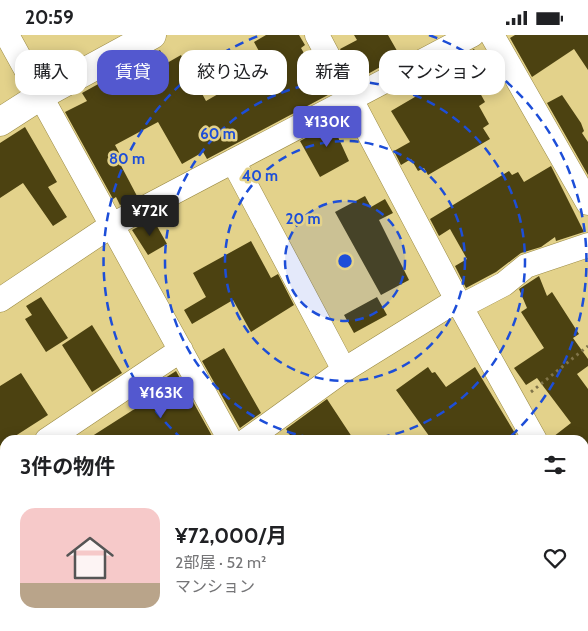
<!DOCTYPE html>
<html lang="ja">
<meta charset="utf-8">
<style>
body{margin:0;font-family:Cabin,"Noto Sans JP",sans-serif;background:#f2f2f2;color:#202124;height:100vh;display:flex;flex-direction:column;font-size:19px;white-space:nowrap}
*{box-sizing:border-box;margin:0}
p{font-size:16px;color:#757577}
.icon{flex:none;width:28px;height:28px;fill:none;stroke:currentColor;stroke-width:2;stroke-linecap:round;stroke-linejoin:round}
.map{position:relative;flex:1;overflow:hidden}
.details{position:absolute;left:0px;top:400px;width:589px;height:196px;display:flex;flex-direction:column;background:#fff;border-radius:15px 15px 0 0;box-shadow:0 2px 12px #0003}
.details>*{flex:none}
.hud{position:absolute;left:15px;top:15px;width:559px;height:45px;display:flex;gap:10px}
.price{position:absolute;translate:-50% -42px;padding:0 11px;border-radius:5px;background:#5358cf;color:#fff;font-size:16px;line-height:32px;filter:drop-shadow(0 1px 2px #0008)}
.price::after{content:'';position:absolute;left:50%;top:30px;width:15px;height:11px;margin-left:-8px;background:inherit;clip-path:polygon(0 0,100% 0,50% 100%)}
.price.on{background:#222;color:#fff}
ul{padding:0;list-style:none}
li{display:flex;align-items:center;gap:15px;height:125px;padding:0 20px}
li span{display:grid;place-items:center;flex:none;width:140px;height:100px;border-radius:15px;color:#555}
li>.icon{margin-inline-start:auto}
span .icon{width:60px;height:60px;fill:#fffc;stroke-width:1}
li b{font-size:21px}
h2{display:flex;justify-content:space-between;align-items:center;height:60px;padding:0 20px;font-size:21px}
.chip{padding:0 18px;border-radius:15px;background:#fff;box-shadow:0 2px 12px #0003;font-size:18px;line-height:45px}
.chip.on{background:#5358cf;color:#fff}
.status{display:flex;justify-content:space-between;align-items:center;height:35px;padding:0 25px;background:#fff;direction:ltr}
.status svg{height:14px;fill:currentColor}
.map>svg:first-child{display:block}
.building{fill:#4c4211}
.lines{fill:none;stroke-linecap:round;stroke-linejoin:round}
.minor-casing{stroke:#9a8a44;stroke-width:25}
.tertiary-casing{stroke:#9a8a44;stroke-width:29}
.path{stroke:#807449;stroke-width:3;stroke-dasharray:2.5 4;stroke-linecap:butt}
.minor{stroke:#fff;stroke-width:24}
.tertiary{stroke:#fff;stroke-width:28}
.ring{fill:none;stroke:#1d4ed8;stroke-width:2.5;stroke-dasharray:9 6}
.centre{fill:#1d4ed8;stroke:#e3d28b;stroke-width:2.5}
.ring-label{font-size:15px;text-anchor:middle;font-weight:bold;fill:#1d4ed8;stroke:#e3d28b;stroke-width:5;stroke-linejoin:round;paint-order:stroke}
</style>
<div class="status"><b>20:59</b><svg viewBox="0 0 49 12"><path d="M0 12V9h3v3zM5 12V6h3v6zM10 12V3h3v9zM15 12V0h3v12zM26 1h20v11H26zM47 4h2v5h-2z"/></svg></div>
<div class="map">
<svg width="588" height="596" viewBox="0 0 588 596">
<rect width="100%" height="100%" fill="#e3d28b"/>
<!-- building -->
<path class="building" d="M266 0H299L305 10 301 13 328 60 207 124 203 117 182 129 158 87 115 110 121 121 117 123 137 161 120 170 116 162 113 164 65 77 87 66 82 58 160 15 167 28 181 20 206 66 267 31 254 7Z
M354 0H388L400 21 357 45 340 14 357 5Z
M515 0H588V35L574 14 532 42 510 3Z
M474 14 479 22 486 17 497 36 475 49 485 67 479 71 489 89 483 93 490 104 428 140 424 133 418 136 411 124 401 130 394 116 410 107 391 76 437 49 431 39Z
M562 60 581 88 584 96 582 98 588 107V140L547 68Z
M342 84 348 96 338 102 349 126 320 142 300 106Z
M25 92 57 147 48 152 67 182 53 191 23 148 0 163V108Z
M551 131 584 197 556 206 555 202 541 212 521 218 496 237 466 253 455 231 467 224 450 194 439 201 430 184 509 136 512 140 518 137 524 147Z
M365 161 371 172 385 164 393 178 379 185 409 245 381 260 335 177Z
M153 184 167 209 148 220 132 195Z
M251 206 271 243 278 239 294 270 251 297 233 265 192 289 184 275 206 262 193 238Z
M539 241 547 261 552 257 579 299 573 303 588 324V331L577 339 588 354V412L584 405H549L571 388 537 343 526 350 514 333 544 313 521 277 527 273 519 254Z
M41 262 68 303 46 317 25 284 32 280 26 271Z
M377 262 387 280 354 298 344 280Z
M92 290 122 338 92 357 62 310Z
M224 313 261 378 240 393 202 326Z
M428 332 432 338 435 337 446 352 475 332 519 405H432L396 355Z
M176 336 212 401 205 405H86L133 375 139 372 141 374 166 358 162 345Z
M21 338 48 380 9 405H5L0 411V351Z
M327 364 354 405H293L286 394Z"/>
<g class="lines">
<!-- minor casing -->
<g class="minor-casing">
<path id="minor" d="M7 0 230 405
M317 0 457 265 535 405
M492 0 588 168
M233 126 344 335
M0 265 112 190 472 0
M460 272 504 249 526 231 588 210
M47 405 181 315
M247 405 344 335 457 265
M0 437 5 433
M0 469 5 477
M584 478 588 483
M78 591 82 596
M349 591 352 596
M11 596 19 591
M279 596 285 591"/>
</g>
<!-- tertiary casing -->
<g class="tertiary-casing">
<path id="tertiary" d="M0 87 42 60 152 0"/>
</g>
<!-- path -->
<path class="path" d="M531 357 588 311"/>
<!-- minor -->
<use href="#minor" class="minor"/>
<!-- tertiary -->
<use href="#tertiary" class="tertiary"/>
</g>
<!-- distance rings -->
<circle cx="345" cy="226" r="60" fill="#1d4ed8" fill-opacity=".12"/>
<g class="ring">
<circle cx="345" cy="226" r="60"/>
<circle cx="345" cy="226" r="120"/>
<path d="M325 405A180 180 0 1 1 365 405"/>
<path d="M182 404A241 241 0 0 1 261 0M429 0A241 241 0 0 1 508 404"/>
</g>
<circle cx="345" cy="226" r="8" class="centre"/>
<g class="ring-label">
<text x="218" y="104">60 m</text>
<text x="127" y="129">80 m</text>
<text x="260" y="146">40 m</text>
<text x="303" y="189">20 m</text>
</g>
</svg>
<b class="price" style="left:327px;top:113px">¥130K</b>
<b class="price on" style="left:150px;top:202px">¥72K</b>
<b class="price" style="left:161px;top:384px">¥163K</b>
<div class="hud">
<a class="chip">購入</a>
<a class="chip on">賃貸</a>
<a class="chip">絞り込み</a>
<a class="chip">新着</a>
<a class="chip">マンション</a>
</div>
<section class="details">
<h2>3件の物件<svg class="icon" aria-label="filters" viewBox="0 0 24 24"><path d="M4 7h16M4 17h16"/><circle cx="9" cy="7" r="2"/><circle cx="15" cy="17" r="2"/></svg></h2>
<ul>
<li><span style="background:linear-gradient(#f6c9c9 75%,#b9a48a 0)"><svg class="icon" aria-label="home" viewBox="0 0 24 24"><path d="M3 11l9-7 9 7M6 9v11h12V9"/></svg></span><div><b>¥72,000/月</b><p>2部屋 · 52 m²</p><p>マンション</p></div><svg class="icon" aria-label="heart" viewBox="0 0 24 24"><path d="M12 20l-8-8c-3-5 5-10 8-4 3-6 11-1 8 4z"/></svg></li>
</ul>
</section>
</div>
